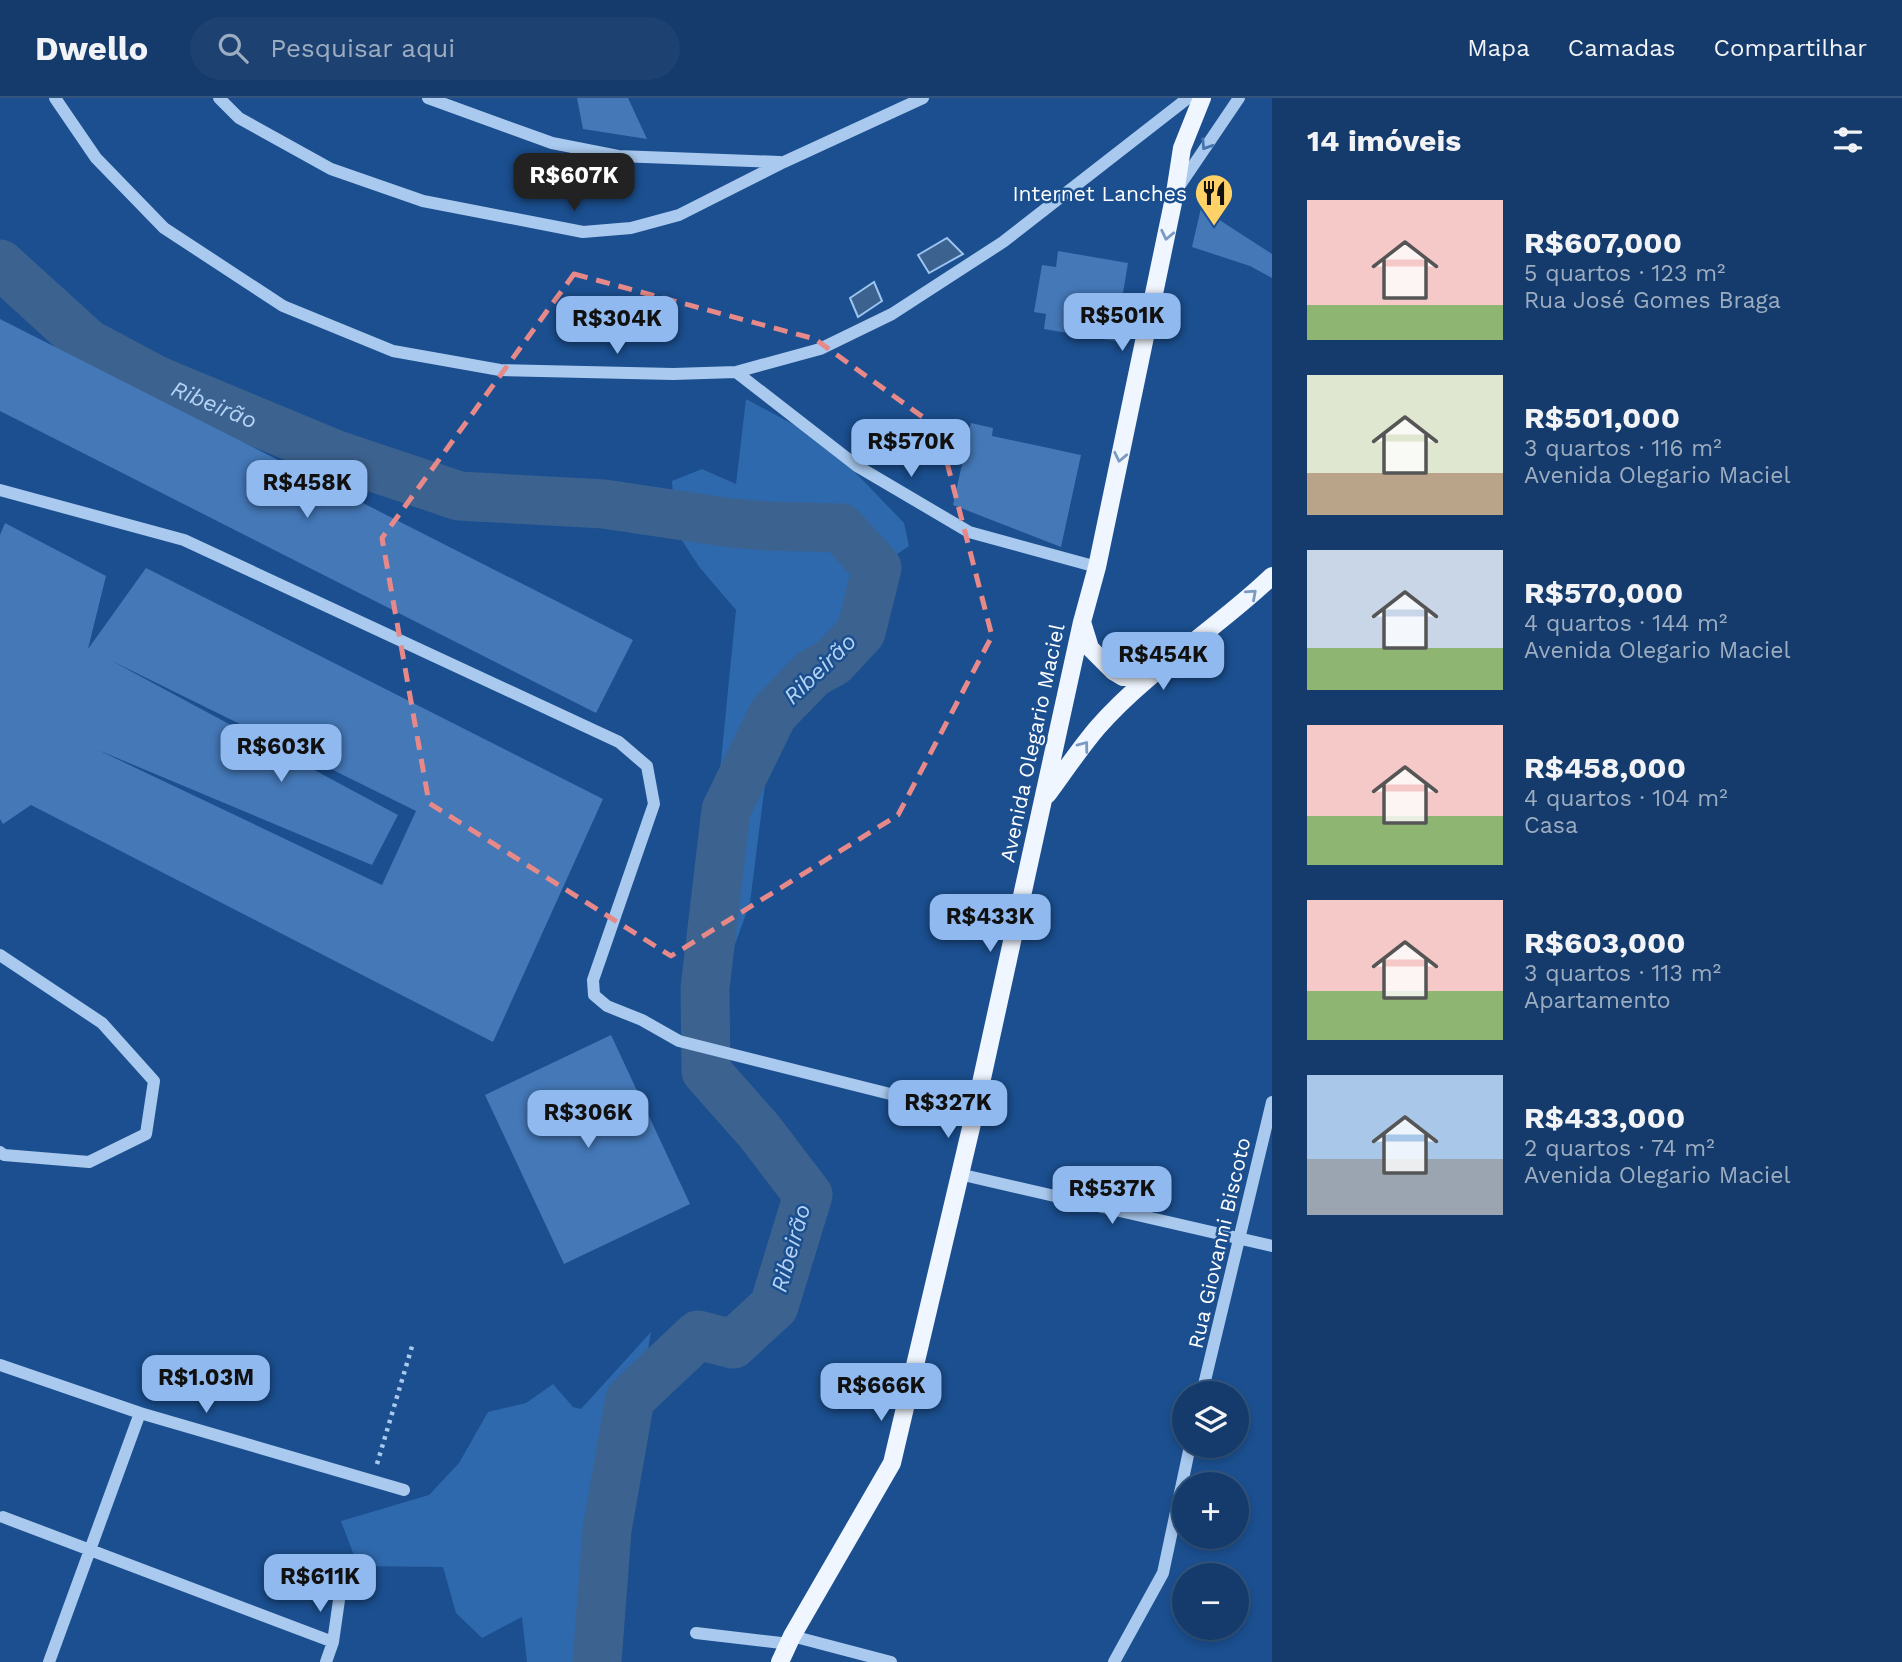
<!DOCTYPE html>
<html lang="pt">
<meta charset="utf-8">
<style>
body{margin:0;font-family:"Work Sans",sans-serif;background:#1d4271;color:#f1f3f6;height:100vh;display:flex;flex-direction:column;font-size:26px;white-space:nowrap}
*{box-sizing:border-box;margin:0}
p{font-size:23px;color:#9dadc1}
.icon{flex:none;width:38px;height:38px;fill:none;stroke:currentColor;stroke-width:2;stroke-linecap:round;stroke-linejoin:round}
.map{position:relative;flex:1;overflow:hidden}
.drawer{display:flex;flex-direction:column;background:#143b6b;width:630px}
.drawer>*{flex:none}
.controls{position:absolute;left:1172px;top:1283px;display:grid;gap:14px}
.controls a{display:grid;place-items:center;width:77px;height:77px;border-radius:50%;background:#143b6b;box-shadow:0 4px 10px #0003,0 0 0 2px #33557e;font-size:35px}
.price{position:absolute;translate:-50% -60px;padding:0 16px;border-radius:14px;background:#90b9f0;color:#111;font-size:23px;line-height:46px;filter:drop-shadow(0 2px 4px #0008)}
.price::after{content:'';position:absolute;left:50%;top:42px;width:21px;height:16px;margin-left:-10px;background:inherit;clip-path:polygon(0 0,100% 0,50% 100%)}
.price.active{background:#222;color:#fff}
ul{padding:0;list-style:none}
li{display:flex;align-items:center;gap:21px;height:175px;padding:0 35px}
li span{display:grid;place-items:center;flex:none;width:196px;height:140px;border-radius:0px;color:#555}
li>.icon{margin-inline-start:auto}
span .icon{width:84px;height:84px;fill:#fffc;stroke-width:1}
li b{font-size:30px}
h2{display:flex;justify-content:space-between;align-items:center;height:84px;padding:0 35px;font-size:30px}
header{display:flex;align-items:center;gap:42px;box-sizing:border-box;height:98px;padding:0 35px;background:#143b6b;border-bottom:2px solid #33557e}
header strong{font-size:33px}
nav{display:flex;gap:38px;margin-inline-start:auto;font-size:24px}
.search{width:490px;height:63px;background:#1d4271;display:flex;align-items:center;gap:18px;box-sizing:border-box;padding:0 24px;border-radius:38px;color:#9dadc1;font-size:26px}
main{display:flex;flex:1;min-height:0}
.map>svg:first-child{display:block}
.green{fill:#2e69ad}
.water{fill:#3c6290;stroke:#9cc4f0;stroke-width:2}
.lines{fill:none;stroke-linecap:round;stroke-linejoin:round}
.river{stroke:#3c6290;stroke-width:49}
.building{fill:#4478b7;fill-rule:evenodd}
.path{stroke:#a9c9ee;stroke-width:4.5;stroke-dasharray:3.5 5;stroke-linecap:butt}
.minor{stroke:#a9c9ee;stroke-width:12}
.major{stroke:#f0f6ff;stroke-width:18}
.oneway{stroke:#4674ac}
.oneway2{stroke:#7b9ac1}
.marked{fill:none;stroke:#e88989;stroke-width:5;stroke-dasharray:14 9;stroke-linejoin:round}
.labels{text-anchor:middle;dominant-baseline:central;stroke-width:5;stroke-linejoin:round;paint-order:stroke}
.poi-label{font-size:21px;fill:#fff;stroke:#1b4f8f;text-anchor:end}
.street-label{font-size:21px;fill:#fff;stroke:#1b4f8f}
.water-label{font-size:23px;font-style:italic;fill:#b5d3f5;stroke:#1b4f8f}
</style>
<header>
<strong>Dwello</strong>
<div class="search"><svg class="icon" aria-label="search" viewBox="0 0 24 24"><circle cx="10" cy="10" r="6"/><path d="M15 15l6 6"/></svg>Pesquisar aqui</div>
<nav><a>Mapa</a><a>Camadas</a><a>Compartilhar</a></nav>
</header>
<main>
<div class="map">
<svg width="1272" height="1564" viewBox="0 0 1272 1564">
<rect width="100%" height="100%" fill="#1b4f8f"/>
<!-- green -->
<path class="green" d="M746 301 826 344 904 425 909 448 877 470 881 521 839 587 796 615 765 686 750 805 721 885 705 890 683 877 716 713 736 512 700 470 675 432 672 383 702 371 736 386Z
M651 1234 595 1564H527L522 1519 482 1540 456 1515 443 1469 358 1468 341 1423 429 1397 459 1365 488 1314 526 1305 553 1286 573 1309 581 1311Z"/>
<!-- water -->
<path class="water" d="M947 140 963 156 929 175 918 157Z
M874 184 882 203 858 219 850 200Z"/>
<g class="lines">
<!-- river -->
<path class="river" id="s1" d="M0 166 87 245 158 283 334 356 459 398 604 406 731 425 769 428 841 430 877 470 861 534 833 564 813 575 773 616 726 712 705 890 706 973 760 1034 808 1097 774 1208 733 1246 698 1237 630 1301 607 1432 597 1564"/>
</g>
<!-- building -->
<path class="building" d="M577 0H628L647 41 583 31Z
M1201 110 1272 156V180L1250 168 1192 149Z
M1058 153 1128 165 1115 243 1044 231 1046 216 1034 214 1042 167 1056 169Z
M0 221 633 542 596 615 0 313Z
M971 325 993 330 992 338 1081 357 1061 449 953 407Z
M5 425 106 478 88 551 146 470 603 701 493 944 31 707 3 726 0 721V437ZM110 562 416 713 382 787 98 652 372 767 398 717Z
M611 937 690 1106 564 1166 485 997Z"/>
<g class="lines">
<!-- path -->
<path class="path" d="M377 1366 413 1245"/>
<!-- minor -->
<path class="minor" d="M55 0 96 60 164 130 283 208 393 253 500 272 673 276 736 274 820 251 892 216 1003 144 1188 0
M219 0 239 20 331 71 423 103 583 134 631 130 679 117 784 64 923 0
M428 0 552 45 618 58 780 64
M1178 90 1239 0
M736 274 857 368 969 434 1097 469
M0 392 184 442 619 644 647 668 654 706 593 882 594 897 607 908 642 922 679 943 974 1017
M0 857 102 925 154 983 146 1036 89 1064 4 1057 0 1054
M959 1076 1272 1148
M0 1267 140 1315 404 1392
M1202 1295 1272 1004
M3 1419 333 1544
M696 1535 790 1546
M792 1538 891 1564
M49 1564 140 1315
M326 1564 333 1544 343 1474
M1114 1564 1163 1475 1190 1348"/>
<!-- major -->
<path class="major" d="M1082 524 1090 550 1113 573 1123 579 1151 578
M1047 697C1064 674 1080 650 1098 629 1149 571 1217 531 1272 478
M780 1564 792 1538 892 1365 974 1017 1082 524 1097 469 1175 95 1182 50 1202 0"/>
</g>
<!-- one-way arrows -->
<defs><path id="oneway-chevron" d="M-2-3.5L2.5 0L-2 3.5" fill="none" stroke-width="1.6" stroke-linecap="round" stroke-linejoin="round" transform="scale(1.75)"/></defs>
<use class="oneway" href="#oneway-chevron" transform="translate(1206 47) rotate(123)"/>
<g class="oneway2">
<use href="#oneway-chevron" transform="translate(1167 137) rotate(102)"/>
<use href="#oneway-chevron" transform="translate(1120 359) rotate(102)"/>
<use href="#oneway-chevron" transform="translate(1252 496) rotate(-42)"/>
<use href="#oneway-chevron" transform="translate(1084 648) rotate(-53)"/>
</g>
<!-- marked area -->
<path class="marked" d="M574 176 815 241 938 330 992 538 898 717 671 858 429 705 382 440Z"/>
<!-- icons -->
<defs>
<g id="restaurant-pin" transform="scale(2.0125)"><path d="M0 17L-7.5 6A9.5 9.5 0 1 1 7.5 6Z" fill="#ffd166" stroke="#1b4f8f"/><path d="M-5-6h1v4h1v-4h1v4h1v-4h1v5L-1.5 .5V6h-2V.5L-5-1ZM5-6V6H3V1.5H1.5Q1.5-4 5-6Z" fill="#111"/></g>
</defs>
<g fill-rule="evenodd">
<use href="#restaurant-pin" x="1214" y="95"/>
</g>
<g class="labels">
<!-- poi labels -->
<g class="poi-label">
<text x="1187" y="95">Internet Lanches</text>
</g>
<!-- street labels -->
<g class="street-label">
<text transform="translate(1032 645) rotate(-78)">Avenida Olegario Maciel</text>
<text transform="translate(1219 1145) rotate(-77)">Rua Giovanni Biscoto</text>
</g>
<!-- water labels -->
<g class="water-label">
<text stroke="none"><textPath href="#s1" startOffset="259">Ribeirão</textPath></text>
<text transform="translate(820 571) rotate(-44)">Ribeirão</text>
<text transform="translate(791 1150) rotate(-74)">Ribeirão</text>
</g>
</g>
</svg>
<div class="controls">
<a><svg class="icon" aria-label="layers" viewBox="0 0 24 24"><path d="M12 4l9 5-9 5-9-5zM3 14l9 5 9-5"/></svg></a>
<a>+</a>
<a>−</a>
</div>
<b class="price active" style="left:574px;top:115px">R$607K</b>
<b class="price" style="left:1122px;top:255px">R$501K</b>
<b class="price" style="left:617px;top:258px">R$304K</b>
<b class="price" style="left:911px;top:381px">R$570K</b>
<b class="price" style="left:307px;top:422px">R$458K</b>
<b class="price" style="left:1163px;top:594px">R$454K</b>
<b class="price" style="left:281px;top:686px">R$603K</b>
<b class="price" style="left:990px;top:856px">R$433K</b>
<b class="price" style="left:948px;top:1042px">R$327K</b>
<b class="price" style="left:588px;top:1052px">R$306K</b>
<b class="price" style="left:1112px;top:1128px">R$537K</b>
<b class="price" style="left:206px;top:1317px">R$1.03M</b>
<b class="price" style="left:881px;top:1325px">R$666K</b>
<b class="price" style="left:320px;top:1516px">R$611K</b>
</div>
<section class="drawer">
<h2>14 imóveis<svg class="icon" aria-label="filters" viewBox="0 0 24 24"><path d="M4 7h16M4 17h16"/><circle cx="9" cy="7" r="2"/><circle cx="15" cy="17" r="2"/></svg></h2>
<ul>
<li><span style="background:linear-gradient(#f6c9c9 75%,#8fb573 0)"><svg class="icon" aria-label="home" viewBox="0 0 24 24"><path d="M3 11l9-7 9 7M6 9v11h12V9"/></svg></span><div><b>R$607,000</b><p>5 quartos · 123 m²</p><p>Rua José Gomes Braga</p></div></li>
<li><span style="background:linear-gradient(#dfe7d0 70%,#b9a48a 0)"><svg class="icon" aria-label="home" viewBox="0 0 24 24"><path d="M3 11l9-7 9 7M6 9v11h12V9"/></svg></span><div><b>R$501,000</b><p>3 quartos · 116 m²</p><p>Avenida Olegario Maciel</p></div></li>
<li><span style="background:linear-gradient(#c9d6e8 70%,#8fb573 0)"><svg class="icon" aria-label="home" viewBox="0 0 24 24"><path d="M3 11l9-7 9 7M6 9v11h12V9"/></svg></span><div><b>R$570,000</b><p>4 quartos · 144 m²</p><p>Avenida Olegario Maciel</p></div></li>
<li><span style="background:linear-gradient(#f6c9c9 65%,#8fb573 0)"><svg class="icon" aria-label="home" viewBox="0 0 24 24"><path d="M3 11l9-7 9 7M6 9v11h12V9"/></svg></span><div><b>R$458,000</b><p>4 quartos · 104 m²</p><p>Casa</p></div></li>
<li><span style="background:linear-gradient(#f6c9c9 65%,#8fb573 0)"><svg class="icon" aria-label="home" viewBox="0 0 24 24"><path d="M3 11l9-7 9 7M6 9v11h12V9"/></svg></span><div><b>R$603,000</b><p>3 quartos · 113 m²</p><p>Apartamento</p></div></li>
<li><span style="background:linear-gradient(#a9c7e8 60%,#9aa5b1 0)"><svg class="icon" aria-label="home" viewBox="0 0 24 24"><path d="M3 11l9-7 9 7M6 9v11h12V9"/></svg></span><div><b>R$433,000</b><p>2 quartos · 74 m²</p><p>Avenida Olegario Maciel</p></div></li>
</ul>
</section>
</main>
